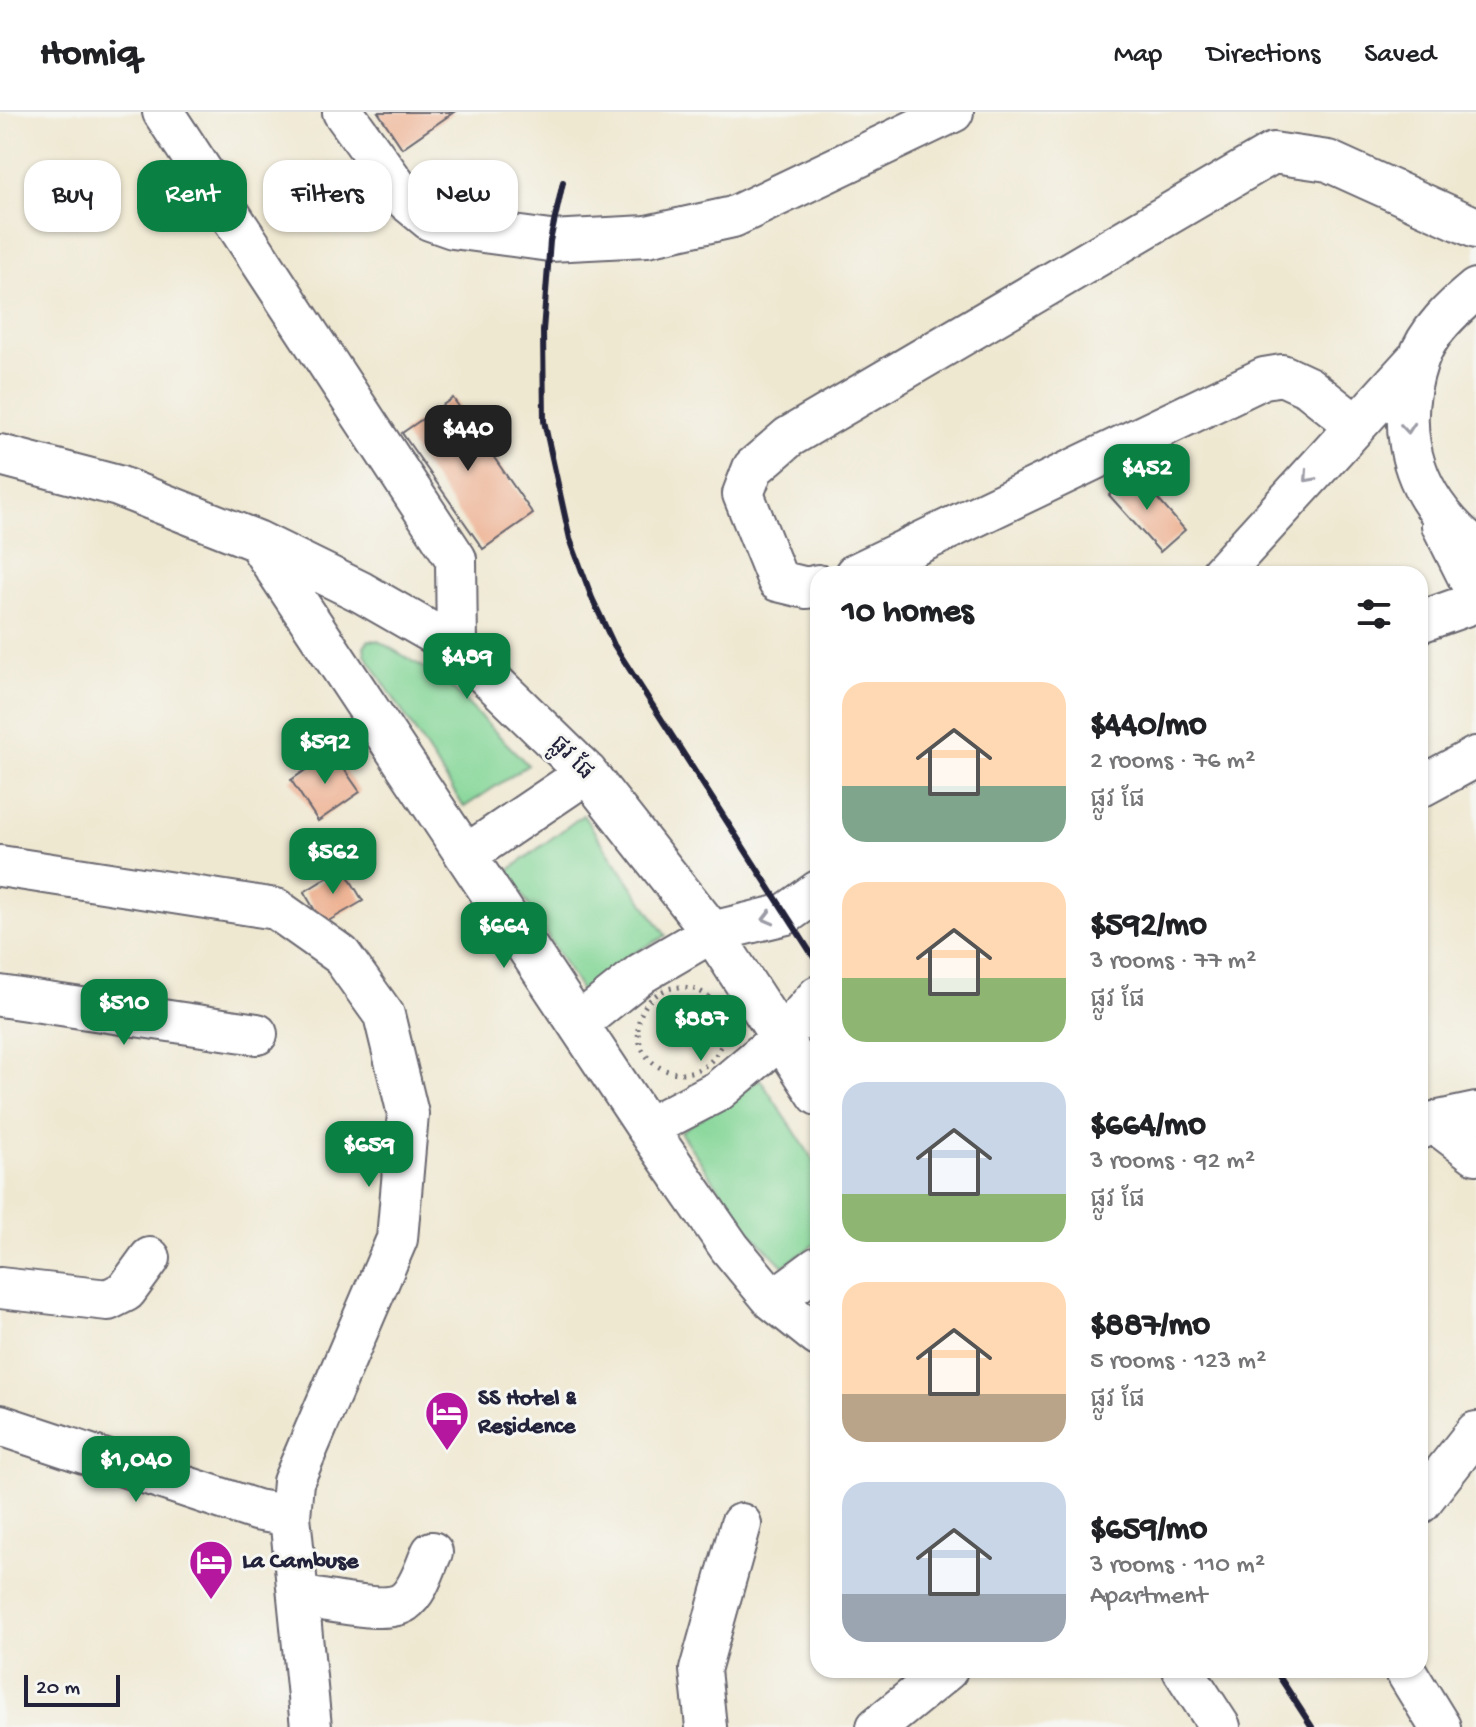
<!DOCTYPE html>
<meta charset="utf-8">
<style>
body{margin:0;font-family:"Gochi Hand","Noto Sans Khmer",sans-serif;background:#f6f6f6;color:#202124;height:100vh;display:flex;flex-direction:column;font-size:30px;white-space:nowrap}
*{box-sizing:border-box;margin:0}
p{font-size:26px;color:#757577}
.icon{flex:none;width:44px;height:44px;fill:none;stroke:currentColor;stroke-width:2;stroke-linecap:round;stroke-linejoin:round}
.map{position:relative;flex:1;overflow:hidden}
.side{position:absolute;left:810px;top:454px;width:618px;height:1112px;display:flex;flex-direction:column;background:#fff;border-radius:24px;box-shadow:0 2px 6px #0004}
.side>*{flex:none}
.top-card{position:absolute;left:24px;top:48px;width:666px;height:72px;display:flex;gap:16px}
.scale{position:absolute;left:24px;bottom:20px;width:96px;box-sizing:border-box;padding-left:8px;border:4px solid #22223b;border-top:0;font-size:22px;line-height:28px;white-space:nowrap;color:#22223b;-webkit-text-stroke:6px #f6f6f2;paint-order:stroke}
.price{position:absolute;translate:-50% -68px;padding:0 18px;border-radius:16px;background:#0b8043;color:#fff;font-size:26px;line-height:52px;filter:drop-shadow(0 2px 4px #0008)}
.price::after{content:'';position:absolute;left:50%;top:48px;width:24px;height:18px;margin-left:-12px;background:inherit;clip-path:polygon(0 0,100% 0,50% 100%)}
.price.selected{background:#222;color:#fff}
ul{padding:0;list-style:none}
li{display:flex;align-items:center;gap:24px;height:200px;padding:0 32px}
li span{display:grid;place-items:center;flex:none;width:224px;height:160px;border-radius:24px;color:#555}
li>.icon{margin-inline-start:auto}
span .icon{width:96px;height:96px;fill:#fffc;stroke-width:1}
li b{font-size:34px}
h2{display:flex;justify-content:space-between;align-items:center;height:96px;padding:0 32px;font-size:34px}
.tag{padding:0 28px;border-radius:24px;background:#fff;box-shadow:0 2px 6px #0004;font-size:28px;line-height:72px}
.tag.selected{background:#0b8043;color:#fff}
header{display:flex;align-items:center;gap:48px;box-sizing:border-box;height:112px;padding:0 40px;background:#fff;border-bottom:2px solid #e0e0e0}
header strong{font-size:38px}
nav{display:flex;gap:44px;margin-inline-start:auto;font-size:28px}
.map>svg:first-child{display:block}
.green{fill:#84d697;stroke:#537c69;stroke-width:2}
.building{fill:#eeb394}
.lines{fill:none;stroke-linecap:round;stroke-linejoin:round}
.minor-casing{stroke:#6a6770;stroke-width:44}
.path{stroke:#6a6770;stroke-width:5;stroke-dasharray:2 6;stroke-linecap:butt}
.minor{stroke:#fff;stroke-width:40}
.rail{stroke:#22223b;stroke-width:6}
.oneway{stroke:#9c9ca7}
.labels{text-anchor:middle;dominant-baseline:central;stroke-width:6;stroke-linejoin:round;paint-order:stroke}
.street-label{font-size:24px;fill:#22223b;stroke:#f6f6f2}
.poi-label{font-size:24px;font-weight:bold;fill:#22223b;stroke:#f6f6f2;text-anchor:start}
</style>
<header>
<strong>Homiq</strong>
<nav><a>Map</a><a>Directions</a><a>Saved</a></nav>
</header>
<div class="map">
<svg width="1476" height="1615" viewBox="0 0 1476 1615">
<rect width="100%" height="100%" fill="#f6f6f2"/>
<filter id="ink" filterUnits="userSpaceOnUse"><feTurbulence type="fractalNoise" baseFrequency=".0125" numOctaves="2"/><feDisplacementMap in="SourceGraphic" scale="16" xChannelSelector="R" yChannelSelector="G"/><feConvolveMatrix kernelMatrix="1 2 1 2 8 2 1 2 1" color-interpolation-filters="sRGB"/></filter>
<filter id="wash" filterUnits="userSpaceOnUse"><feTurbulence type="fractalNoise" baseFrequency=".006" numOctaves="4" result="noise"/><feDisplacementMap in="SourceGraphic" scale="32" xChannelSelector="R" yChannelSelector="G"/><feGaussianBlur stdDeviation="1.8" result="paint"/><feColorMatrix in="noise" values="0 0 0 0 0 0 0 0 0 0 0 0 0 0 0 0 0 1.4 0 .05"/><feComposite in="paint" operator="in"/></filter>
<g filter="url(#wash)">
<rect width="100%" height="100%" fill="#efe8d1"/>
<!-- green -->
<path class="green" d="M369 528 378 529 442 566 528 653 464 695 365 542 364 534Z
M583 703 666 824 621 848 584 884 508 759Z
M760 967 818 1055V1130L783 1154 748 1118 680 1020Z"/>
<g id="blocks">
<!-- building -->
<path class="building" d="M378 0H454L402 36Z
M453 286 533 402 483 437 402 321Z
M1134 360 1185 418 1160 440 1109 383Z
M332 640 360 680 318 709 291 668Z
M343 756 363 789 323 812 304 780Z"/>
</g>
</g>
<g filter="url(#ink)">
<use href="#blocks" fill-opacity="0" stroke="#6a6770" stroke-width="2"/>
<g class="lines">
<!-- minor casing -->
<g class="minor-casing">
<path id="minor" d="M163 0 456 447 457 535
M343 0 407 89 430 108 453 116 550 129 647 124 733 105 953 0
M1476 177C1453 196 1427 220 1418 248 1398 307 1407 364 1448 410 1457 420 1464 428 1476 435
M0 343 118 374 257 429 361 480 457 535 587 661 712 820 818 983
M1442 413 1476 481
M257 429 647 1016 730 1136 773 1188 818 1224
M855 462 1264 266 1282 263 1308 275 1356 313
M1221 462 1415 249
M818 473 807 476 778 469 743 382 753 356 789 325 1273 41 1328 49 1476 116
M1420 510 1476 490
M1420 675 1476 645
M466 743 587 661
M0 754 276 797 341 843 384 903 408 1002 397 1127 293 1370 290 1404 311 1615
M0 884 257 922
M578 912 642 861 712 820 786 802 818 779
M1434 1010 1476 1042
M647 1016 718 979 782 925 818 884
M1420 1017 1434 1010 1476 1001
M0 1176 108 1188 126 1179 150 1146
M773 1188 818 1155
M0 1313 256 1398 290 1404
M1420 1391 1476 1320
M298 1484C323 1487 385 1503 404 1490 419 1479 425 1455 432 1440
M1183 1558 1220 1615
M1405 1558 1440 1615
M706 1615 700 1558 741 1412
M877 1615 947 1558"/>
</g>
<!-- path -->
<path class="path" d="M638 918a43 43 0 1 1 86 0a43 43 0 1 1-86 0Z"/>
<!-- minor -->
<use href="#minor" class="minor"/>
<!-- rail -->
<path class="rail" d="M563 70 550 129 543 219 544 309 570 427 592 486 614 533 818 852
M1275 1558 1312 1615"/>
</g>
<!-- one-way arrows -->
<defs><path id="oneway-chevron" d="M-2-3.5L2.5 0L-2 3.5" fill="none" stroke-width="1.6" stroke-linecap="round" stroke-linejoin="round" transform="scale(2)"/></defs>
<g class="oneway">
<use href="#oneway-chevron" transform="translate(1408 316) rotate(85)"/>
<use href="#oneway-chevron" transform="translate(1309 365) rotate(132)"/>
<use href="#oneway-chevron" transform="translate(768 806) rotate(166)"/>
</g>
</g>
<!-- icons -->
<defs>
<g id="hotel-pin" transform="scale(2.3)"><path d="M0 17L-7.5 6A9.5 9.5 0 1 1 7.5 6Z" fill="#b5179e" stroke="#f6f6f2"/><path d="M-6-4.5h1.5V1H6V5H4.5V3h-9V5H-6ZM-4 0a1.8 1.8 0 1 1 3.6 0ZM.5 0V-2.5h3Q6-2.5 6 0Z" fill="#fff"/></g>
</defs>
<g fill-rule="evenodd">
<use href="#hotel-pin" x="447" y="1301"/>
<use href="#hotel-pin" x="211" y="1450"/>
</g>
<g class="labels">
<!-- street labels -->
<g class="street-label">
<text transform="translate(571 647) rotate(46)">ផ្លូវ ផែ</text>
</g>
<!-- poi labels -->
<g class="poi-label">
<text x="478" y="1287">SS Hotel &amp;<tspan x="478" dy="28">Residence</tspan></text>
<text x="242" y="1450">La Cambuse</text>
</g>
</g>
</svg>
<div class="scale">20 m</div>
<b class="price selected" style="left:468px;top:361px">$440</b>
<b class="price" style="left:1147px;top:400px">$452</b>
<b class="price" style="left:467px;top:589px">$489</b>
<b class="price" style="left:325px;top:674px">$592</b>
<b class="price" style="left:333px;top:784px">$562</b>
<b class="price" style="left:504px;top:858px">$664</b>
<b class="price" style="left:124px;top:935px">$510</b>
<b class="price" style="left:701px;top:951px">$887</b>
<b class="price" style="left:369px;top:1077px">$659</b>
<b class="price" style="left:136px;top:1392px">$1,040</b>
<div class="top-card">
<a class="tag">Buy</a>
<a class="tag selected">Rent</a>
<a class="tag">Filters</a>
<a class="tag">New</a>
</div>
<section class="side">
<h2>10 homes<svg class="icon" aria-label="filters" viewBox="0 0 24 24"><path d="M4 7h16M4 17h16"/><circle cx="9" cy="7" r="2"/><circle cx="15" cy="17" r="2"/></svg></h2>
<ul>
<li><span style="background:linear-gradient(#ffd9b3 65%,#7fa58c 0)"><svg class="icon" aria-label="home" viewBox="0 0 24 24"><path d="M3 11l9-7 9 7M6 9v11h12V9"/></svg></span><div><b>$440/mo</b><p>2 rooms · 76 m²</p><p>ផ្លូវ ផែ</p></div></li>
<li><span style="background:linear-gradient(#ffd9b3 60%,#8fb573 0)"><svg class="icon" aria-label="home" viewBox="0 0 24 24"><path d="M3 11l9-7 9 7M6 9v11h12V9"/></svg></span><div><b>$592/mo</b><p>3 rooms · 77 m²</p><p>ផ្លូវ ផែ</p></div></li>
<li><span style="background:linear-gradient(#c9d6e8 70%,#8fb573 0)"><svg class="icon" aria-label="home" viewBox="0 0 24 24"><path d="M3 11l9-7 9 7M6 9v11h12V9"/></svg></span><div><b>$664/mo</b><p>3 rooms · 92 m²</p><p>ផ្លូវ ផែ</p></div></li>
<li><span style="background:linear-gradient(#ffd9b3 70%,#b9a48a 0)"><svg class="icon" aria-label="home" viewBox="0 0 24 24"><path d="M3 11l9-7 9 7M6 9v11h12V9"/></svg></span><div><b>$887/mo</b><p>5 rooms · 123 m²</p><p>ផ្លូវ ផែ</p></div></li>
<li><span style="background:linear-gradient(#c9d6e8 70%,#9aa5b1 0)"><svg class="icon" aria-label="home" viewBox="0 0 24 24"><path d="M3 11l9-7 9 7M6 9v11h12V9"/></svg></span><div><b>$659/mo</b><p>3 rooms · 110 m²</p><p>Apartment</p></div></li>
</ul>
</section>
</div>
